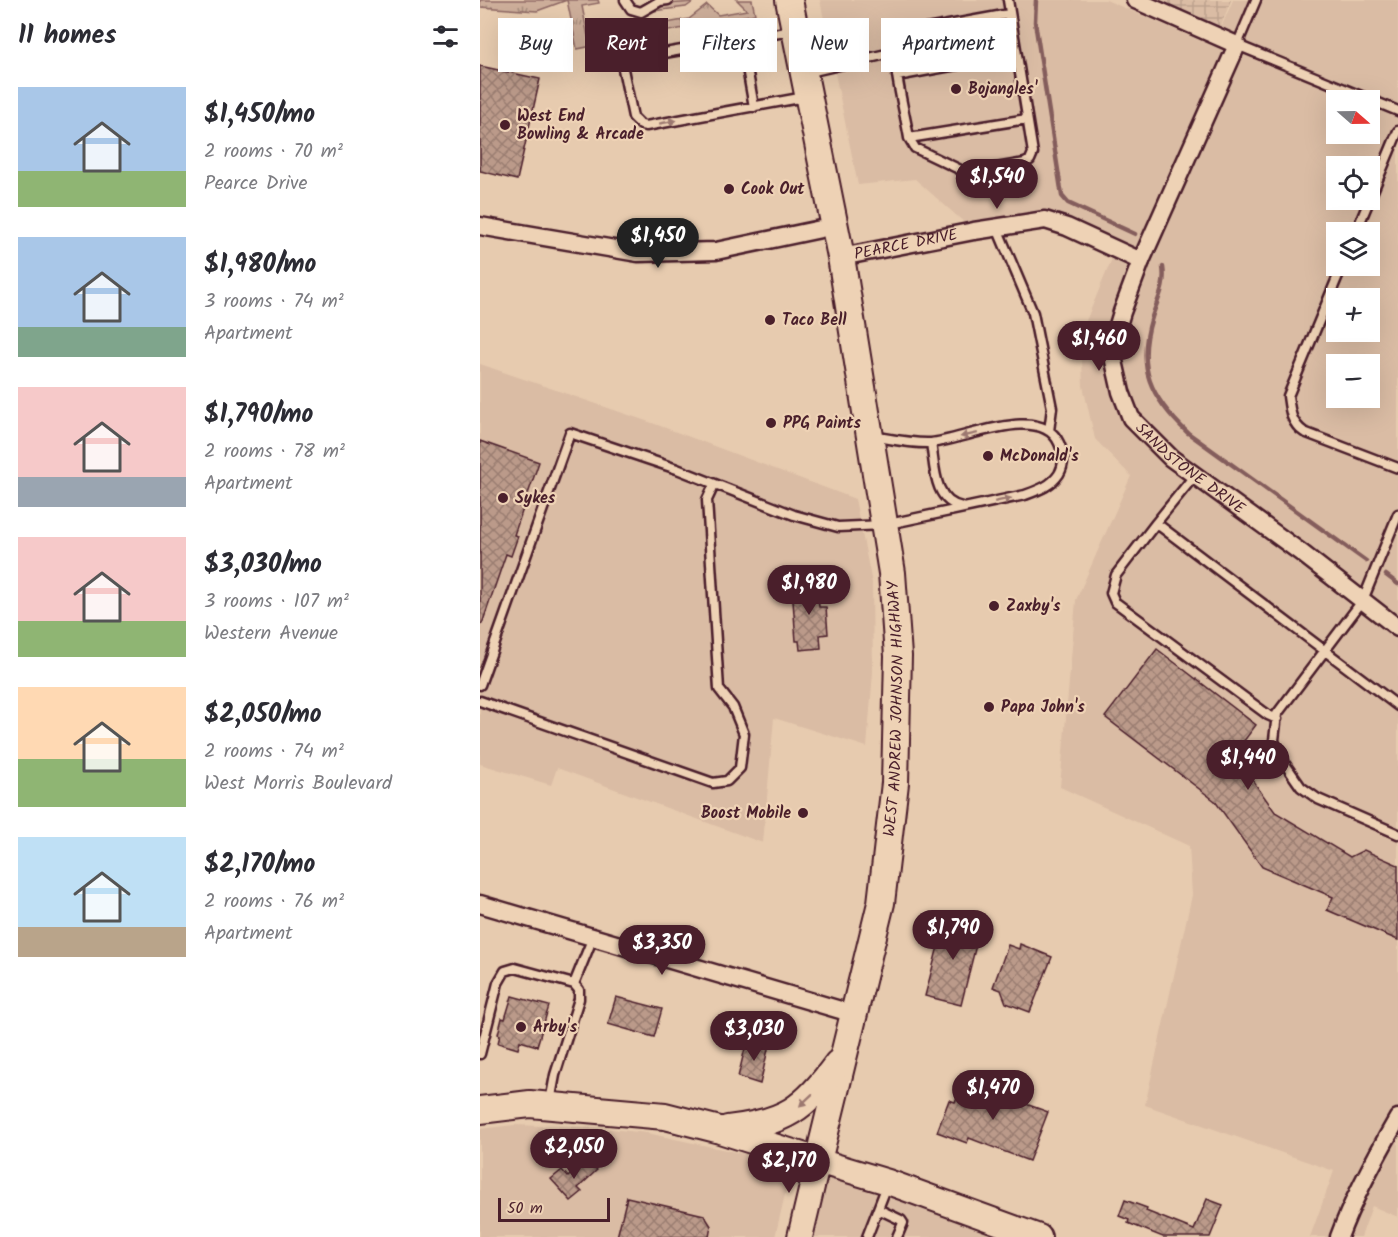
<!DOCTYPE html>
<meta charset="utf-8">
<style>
body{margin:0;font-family:Kalam,sans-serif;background:#f2f2f3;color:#2b2b33;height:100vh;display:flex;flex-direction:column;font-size:22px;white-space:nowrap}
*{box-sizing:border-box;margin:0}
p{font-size:20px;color:#7c7c81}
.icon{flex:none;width:33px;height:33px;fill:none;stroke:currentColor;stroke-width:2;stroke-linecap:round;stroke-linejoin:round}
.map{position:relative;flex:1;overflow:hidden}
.drawer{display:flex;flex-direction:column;background:#fff;width:480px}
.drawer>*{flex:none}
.banner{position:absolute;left:18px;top:18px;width:570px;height:54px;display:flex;gap:12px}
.needle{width:39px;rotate:110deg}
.fabs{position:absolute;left:846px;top:90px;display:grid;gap:12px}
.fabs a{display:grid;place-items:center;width:54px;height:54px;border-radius:0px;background:#fff;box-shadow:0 6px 24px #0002;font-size:30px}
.scale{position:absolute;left:18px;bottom:15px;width:112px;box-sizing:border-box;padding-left:6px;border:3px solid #4a1f2b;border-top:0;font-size:16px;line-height:21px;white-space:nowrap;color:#4a1f2b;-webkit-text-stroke:4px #eed2b5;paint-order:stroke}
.price{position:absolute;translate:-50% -51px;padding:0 14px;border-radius:21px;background:#4a1f2b;color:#fff;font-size:20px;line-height:39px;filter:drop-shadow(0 2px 3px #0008)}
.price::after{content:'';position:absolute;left:50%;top:36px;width:18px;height:14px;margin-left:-9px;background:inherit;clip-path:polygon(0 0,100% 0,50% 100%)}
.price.active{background:#222;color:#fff}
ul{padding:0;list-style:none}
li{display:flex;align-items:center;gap:18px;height:150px;padding:0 18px}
li span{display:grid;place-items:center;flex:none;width:168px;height:120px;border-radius:0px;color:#555}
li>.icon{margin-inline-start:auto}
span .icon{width:72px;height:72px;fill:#fffc;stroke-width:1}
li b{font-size:26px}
h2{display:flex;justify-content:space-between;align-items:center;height:72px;padding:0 18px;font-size:26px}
.chip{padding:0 21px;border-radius:0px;background:#fff;box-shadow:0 6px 24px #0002;font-size:21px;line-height:54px}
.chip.active{background:#4a1f2b;color:#fff}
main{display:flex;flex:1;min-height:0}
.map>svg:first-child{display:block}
.built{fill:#dabca4;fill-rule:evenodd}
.industrial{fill:url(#industrial-grid)}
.grass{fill:url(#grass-tufts);stroke:#8c6662;stroke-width:1.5}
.garden{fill:#cdae9a;stroke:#8c6662;stroke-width:1.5}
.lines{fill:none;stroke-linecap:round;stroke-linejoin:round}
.stream{stroke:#845d5b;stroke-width:4.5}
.building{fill:url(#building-cross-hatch);stroke:#4a1f2b;stroke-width:1.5}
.lane-casing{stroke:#4a1f2b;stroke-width:13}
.street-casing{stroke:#4a1f2b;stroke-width:21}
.secondary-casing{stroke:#4a1f2b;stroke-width:28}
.primary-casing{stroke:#4a1f2b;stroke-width:30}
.lane{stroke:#eed2b5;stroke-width:8}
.street{stroke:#eed2b5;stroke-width:16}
.secondary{stroke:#eed2b5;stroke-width:24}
.primary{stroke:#eed2b5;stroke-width:26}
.oneway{fill:#9c7870}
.poi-dot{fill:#4a1f2b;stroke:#eed2b5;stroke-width:2}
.labels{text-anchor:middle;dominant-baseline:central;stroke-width:4.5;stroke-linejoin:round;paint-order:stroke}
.poi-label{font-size:16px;font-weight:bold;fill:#4a1f2b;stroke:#eed2b5;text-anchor:start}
.street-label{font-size:16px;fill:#4a1f2b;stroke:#eed2b5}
</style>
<main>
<section class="drawer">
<h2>11 homes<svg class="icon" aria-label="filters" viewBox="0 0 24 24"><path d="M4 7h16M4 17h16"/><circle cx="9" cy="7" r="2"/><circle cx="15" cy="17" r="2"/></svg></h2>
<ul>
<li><span style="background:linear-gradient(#a9c7e8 70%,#8fb573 0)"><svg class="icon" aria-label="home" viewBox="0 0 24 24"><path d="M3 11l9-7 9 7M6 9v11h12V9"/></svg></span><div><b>$1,450/mo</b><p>2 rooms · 70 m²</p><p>Pearce Drive</p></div></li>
<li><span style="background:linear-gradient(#a9c7e8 75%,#7fa58c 0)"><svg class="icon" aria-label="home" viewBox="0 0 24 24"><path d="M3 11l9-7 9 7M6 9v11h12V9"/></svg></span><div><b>$1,980/mo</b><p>3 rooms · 74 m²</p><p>Apartment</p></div></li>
<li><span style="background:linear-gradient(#f6c9c9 75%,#9aa5b1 0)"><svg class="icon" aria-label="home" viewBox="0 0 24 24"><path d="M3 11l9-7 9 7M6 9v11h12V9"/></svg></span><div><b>$1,790/mo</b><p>2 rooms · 78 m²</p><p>Apartment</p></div></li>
<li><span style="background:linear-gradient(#f6c9c9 70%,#8fb573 0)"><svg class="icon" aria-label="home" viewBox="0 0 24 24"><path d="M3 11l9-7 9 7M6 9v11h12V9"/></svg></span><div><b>$3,030/mo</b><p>3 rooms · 107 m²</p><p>Western Avenue</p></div></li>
<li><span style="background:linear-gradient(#ffd9b3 60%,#8fb573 0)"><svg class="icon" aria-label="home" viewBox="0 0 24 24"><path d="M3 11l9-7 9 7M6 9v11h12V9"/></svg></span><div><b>$2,050/mo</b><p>2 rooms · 74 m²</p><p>West Morris Boulevard</p></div></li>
<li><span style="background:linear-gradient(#bfe0f5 75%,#b9a48a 0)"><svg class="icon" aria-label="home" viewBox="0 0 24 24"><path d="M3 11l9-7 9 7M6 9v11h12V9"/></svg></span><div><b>$2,170/mo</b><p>2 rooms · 76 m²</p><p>Apartment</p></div></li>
</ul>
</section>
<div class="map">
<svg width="918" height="1237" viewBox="0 0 918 1237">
<defs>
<pattern id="industrial-grid" width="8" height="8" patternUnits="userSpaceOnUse" patternTransform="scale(1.5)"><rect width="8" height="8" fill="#dabca4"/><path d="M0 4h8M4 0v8" fill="none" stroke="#bda18d"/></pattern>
<pattern id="grass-tufts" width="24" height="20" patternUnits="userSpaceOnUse" patternTransform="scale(1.5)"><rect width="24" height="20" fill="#cdae9a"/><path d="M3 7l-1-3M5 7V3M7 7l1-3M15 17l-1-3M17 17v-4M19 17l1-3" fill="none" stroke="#a88d7e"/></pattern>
<pattern id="building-cross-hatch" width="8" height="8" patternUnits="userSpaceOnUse" patternTransform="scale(1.5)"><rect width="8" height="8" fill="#bb9a8a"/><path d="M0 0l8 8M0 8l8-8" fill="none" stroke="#9a7d71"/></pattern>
</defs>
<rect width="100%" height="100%" fill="#e7cbaf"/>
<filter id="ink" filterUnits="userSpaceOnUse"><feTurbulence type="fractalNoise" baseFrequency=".0167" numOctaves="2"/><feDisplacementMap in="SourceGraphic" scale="12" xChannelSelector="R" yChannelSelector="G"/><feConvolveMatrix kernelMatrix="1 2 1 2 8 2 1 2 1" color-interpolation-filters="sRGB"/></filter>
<g filter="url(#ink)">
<!-- built -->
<path class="built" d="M340 0H626L733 46 753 0H918V1217L892 1206 881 1237H830L854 1171 665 1105 712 895 709 846 580 787 596 600 651 476 615 439 603 386 601 333 636 249 587 227 494 231 435 179 378 185ZM856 100H890V134H856ZM856 166H890V200H856ZM856 232H890V266H856ZM856 298H890V332H856ZM856 364H890V398H856Z
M0 364 175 424 375 499 392 583 393 672 387 747 294 718 283 843 77 768 71 785 0 764Z
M34 1125 121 1128 167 1133 283 1158 301 1168 307 1186 295 1237H0V1129Z
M338 1161 559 1237H321Z"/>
<!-- industrial -->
<path class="industrial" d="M653 0H751L737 36Z"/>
<!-- grass -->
<path class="grass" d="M0 0H87L57 11 0 7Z
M87 0H118L119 3 102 6 108 37 209 19 227 5 238 15 267 10 257 0H272L275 14 97 49Z"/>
<!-- garden -->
<path class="garden" d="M213 2 206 7 173 11 187 4Z"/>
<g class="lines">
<!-- stream -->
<path class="stream" d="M556 0 555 22 582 196 588 203 655 234
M683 267C686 287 678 298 672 317 656 368 670 397 708 433L886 561
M906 575 918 584"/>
</g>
<!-- building -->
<path class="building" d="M0 66 60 79 37 180 0 171Z
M0 441 59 462 34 535 38 536 31 556 26 554 2 624H0Z
M334 578V584L337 583 339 607H346L348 634 340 635 341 648 320 650 319 641H316L313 601 318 585H323L322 579Z
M677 649 776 725 754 754 795 812 870 857 884 850 918 865V940L847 910 853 897 782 867 735 801 625 717Z
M466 916 501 925 481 1005 445 996Z
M540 944 572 957 550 1012 526 1003 521 990 513 987 528 945 539 949Z
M32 996 69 1006 57 1046 40 1041 38 1049 18 1043 20 1035 18 1034 22 1018 25 1019Z
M136 997 182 1009 174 1037 128 1024Z
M267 1040 289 1045 280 1084 258 1077Z
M483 1081 568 1112 549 1161 489 1138 487 1143 457 1132 469 1100 475 1102Z
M107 1159 117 1170 98 1188 102 1192 91 1201 71 1179 82 1170 88 1177Z
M147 1197 224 1215 231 1226 229 1237H137Z
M727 1199 743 1205 730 1237H683L648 1223 649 1220 639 1216 645 1200 667 1208 666 1211 714 1230Z"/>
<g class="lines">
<!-- lane casing -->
<g class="lane-casing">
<path id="lane" d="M145 0 151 9 161 12 180 1 188 0
M528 0 553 153 550 160 545 163 487 173 435 148 429 138C426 118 411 61 416 44 417 37 424 35 430 32L529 14
M776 0 757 45 918 111
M311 31 150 59 145 63 143 69 153 117 161 125 166 126 325 97
M262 40 274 107
M325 73 415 52
M417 76 536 54
M429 138 547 119
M517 228 553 313 572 408 569 431
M876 232 918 131
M862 266 808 396C810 411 811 423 824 432L918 468
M451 443C455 466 453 501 482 507
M715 475 676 523 918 706
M918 514 883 600 797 714 794 740 798 754 821 787 838 799 918 834
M676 523 636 575 631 593 635 602 788 715 797 719
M0 685 90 433 197 469 314 515 358 527 404 525 545 495C559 490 571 486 579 474 585 464 584 454 579 443 561 403 484 440 451 443 432 444 411 439 392 436
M0 701 233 783 247 781 260 768 264 734 253 707 239 689 227 500 234 485
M94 984 113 937
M0 1054 18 983 25 971 35 968 94 984 99 990V999L75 1075 70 1102
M398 1209 421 1220 423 1223 417 1237
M387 1237 408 1183"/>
</g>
<!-- street casing -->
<g class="street-casing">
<g id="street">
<path id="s1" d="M655 0 757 45 661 261 642 312 635 335 634 361 641 392 651 418 691 458 823 554 918 628"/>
<path d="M0 226 158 253 236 251 355 226"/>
<path id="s2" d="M361 257 494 231 565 220 587 227 661 261"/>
<path d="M0 904 374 1014"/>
<path d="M859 1237C874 1196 896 1156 918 1118"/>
</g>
</g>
<!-- secondary casing -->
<g class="secondary-casing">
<path id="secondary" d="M320 1237 338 1161 408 1182 559 1237"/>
</g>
<!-- primary casing -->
<g class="primary-casing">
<g id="primary">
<path id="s3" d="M0 1110 50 1104 185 1116 240 1130 338 1161 401 903 415 783 418 656 412 573 361 257 309 0"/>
<path d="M248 1129C306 1122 323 1110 358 1063"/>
</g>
</g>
<!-- lane -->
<use href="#lane" class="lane"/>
<!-- street -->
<use href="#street" class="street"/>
<!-- secondary -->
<use href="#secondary" class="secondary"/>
<!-- primary -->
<use href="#primary" class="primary"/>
</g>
<!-- one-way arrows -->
<defs><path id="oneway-solid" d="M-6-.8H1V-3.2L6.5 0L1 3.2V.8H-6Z" transform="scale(1.5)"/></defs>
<g class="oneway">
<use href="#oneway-solid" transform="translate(188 122) rotate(-10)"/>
<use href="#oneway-solid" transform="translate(489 435) rotate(168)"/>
<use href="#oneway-solid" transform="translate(523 500) rotate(-12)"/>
<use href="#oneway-solid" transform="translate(326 1100) rotate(137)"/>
</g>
</g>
<!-- markers -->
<g class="poi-dot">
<circle cx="476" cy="89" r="6"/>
<circle cx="25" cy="125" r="6"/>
<circle cx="249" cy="189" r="6"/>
<circle cx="290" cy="320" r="6"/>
<circle cx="291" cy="423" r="6"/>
<circle cx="508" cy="456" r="6"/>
<circle cx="23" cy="498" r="6"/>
<circle cx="514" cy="606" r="6"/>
<circle cx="509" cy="707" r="6"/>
<circle cx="323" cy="813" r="6"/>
<circle cx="41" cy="1027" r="6"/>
</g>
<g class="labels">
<!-- poi labels -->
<g class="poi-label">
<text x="488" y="89">Bojangles'</text>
<text x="37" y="116">West End<tspan x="37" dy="18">Bowling &amp; Arcade</tspan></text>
<text x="261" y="189">Cook Out</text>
<text x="302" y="320">Taco Bell</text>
<text x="303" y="423">PPG Paints</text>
<text x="520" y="456">McDonald's</text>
<text x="35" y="498">Sykes</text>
<text x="526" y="606">Zaxby's</text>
<text x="521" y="707">Papa John's</text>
<text x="311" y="813" text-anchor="end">Boost Mobile</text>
<text x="53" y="1027">Arby's</text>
</g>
<!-- street labels -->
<g class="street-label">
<text stroke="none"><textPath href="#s2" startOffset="66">PEARCE DRIVE</textPath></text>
<text stroke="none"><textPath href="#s1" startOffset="590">SANDSTONE DRIVE</textPath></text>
<text stroke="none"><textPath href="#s3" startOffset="806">WEST ANDREW JOHNSON HIGHWAY</textPath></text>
</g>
</g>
</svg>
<div class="fabs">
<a><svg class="needle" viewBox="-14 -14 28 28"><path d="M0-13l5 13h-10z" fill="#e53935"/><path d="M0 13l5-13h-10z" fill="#7c7c81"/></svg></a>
<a><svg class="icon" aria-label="locate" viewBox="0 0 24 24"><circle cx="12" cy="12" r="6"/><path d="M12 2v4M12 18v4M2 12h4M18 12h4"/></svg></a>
<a><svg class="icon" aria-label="layers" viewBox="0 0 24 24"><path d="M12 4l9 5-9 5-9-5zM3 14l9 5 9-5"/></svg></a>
<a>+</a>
<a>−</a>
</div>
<div class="scale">50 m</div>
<b class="price" style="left:517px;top:210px">$1,540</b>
<b class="price active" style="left:178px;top:269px">$1,450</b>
<b class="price" style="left:619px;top:372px">$1,460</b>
<b class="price" style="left:329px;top:616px">$1,980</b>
<b class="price" style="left:768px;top:791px">$1,440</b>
<b class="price" style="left:473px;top:961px">$1,790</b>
<b class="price" style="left:182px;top:976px">$3,350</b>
<b class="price" style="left:274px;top:1062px">$3,030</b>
<b class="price" style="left:513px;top:1121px">$1,470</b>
<b class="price" style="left:94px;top:1180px">$2,050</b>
<b class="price" style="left:309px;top:1194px">$2,170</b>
<div class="banner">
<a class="chip">Buy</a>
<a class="chip active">Rent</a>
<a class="chip">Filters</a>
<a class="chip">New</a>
<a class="chip">Apartment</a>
</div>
</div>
</main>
